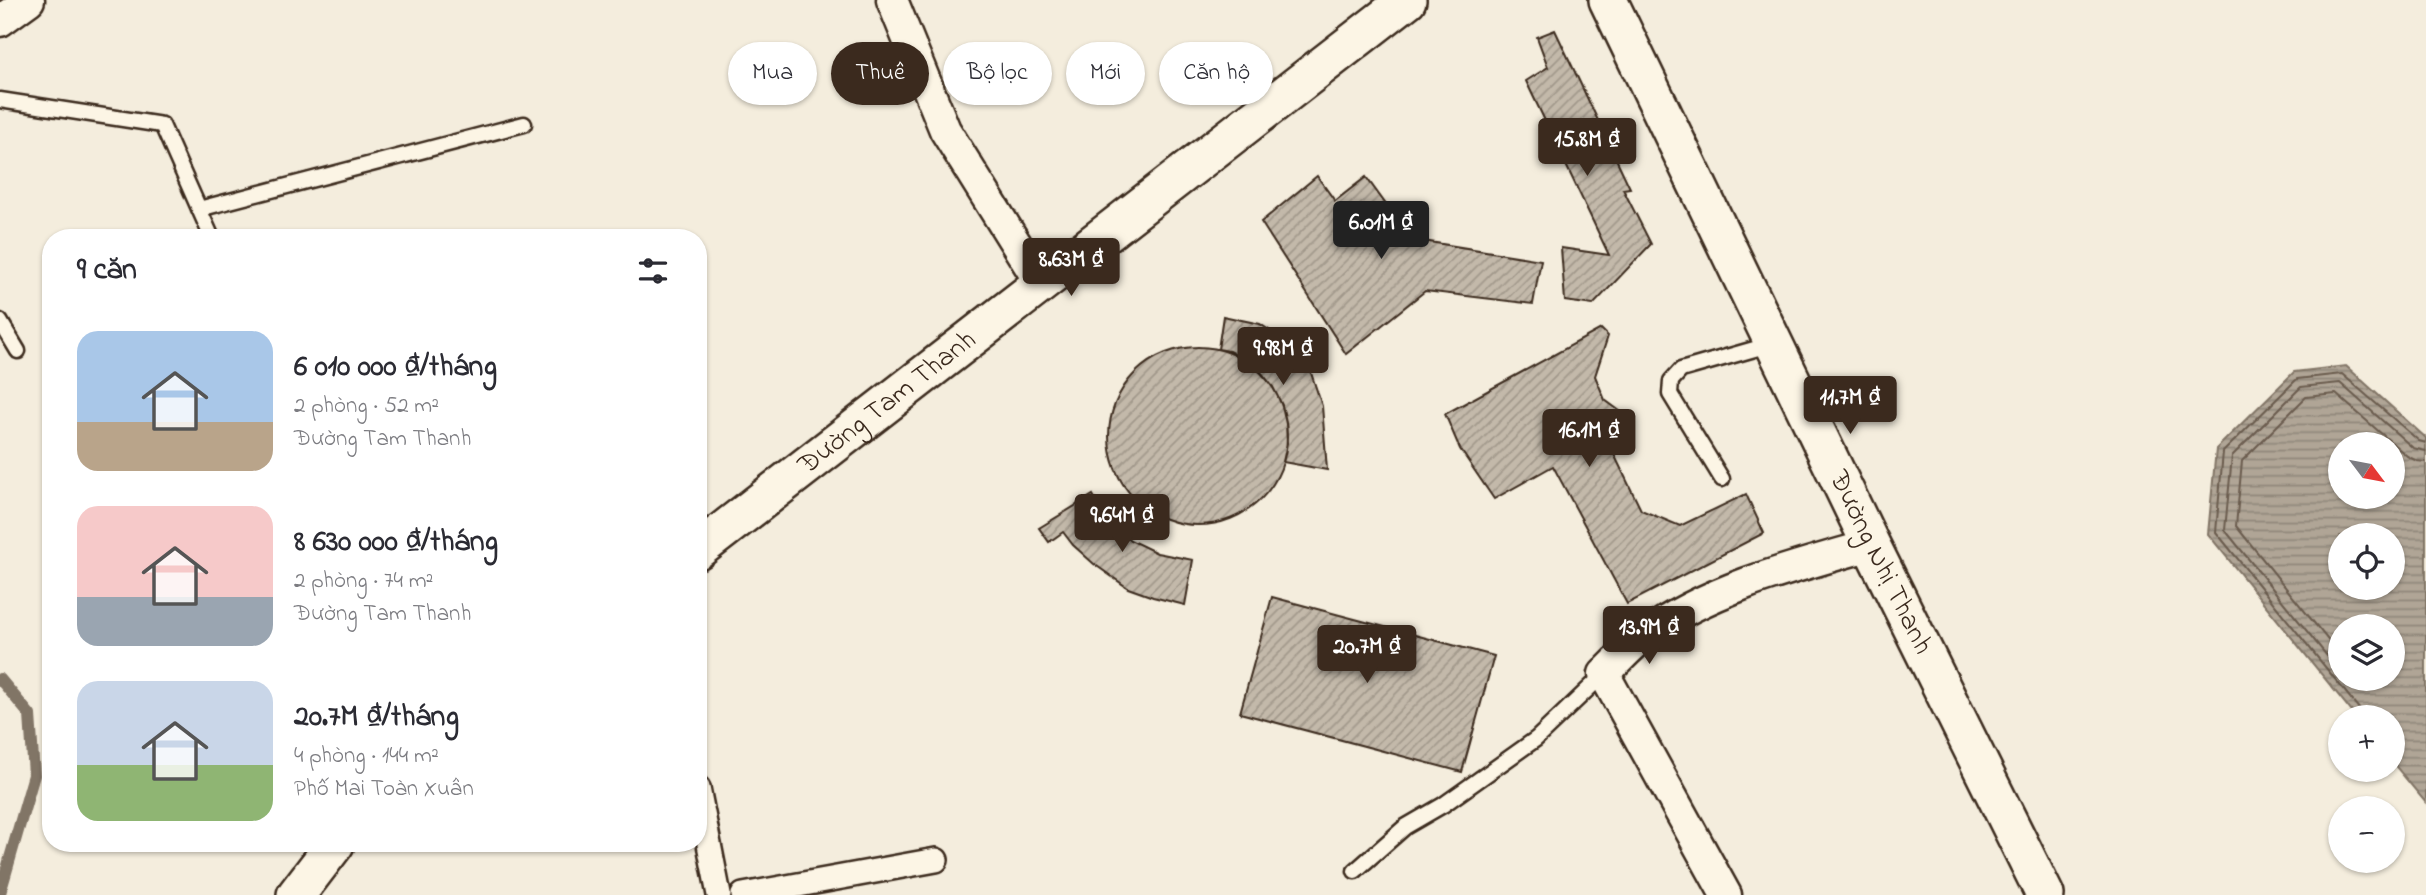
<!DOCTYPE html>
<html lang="vi">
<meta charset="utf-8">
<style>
body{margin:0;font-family:"Indie Flower",sans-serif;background:#f7f7f7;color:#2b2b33;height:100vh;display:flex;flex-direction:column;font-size:26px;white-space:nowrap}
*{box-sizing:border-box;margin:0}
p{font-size:23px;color:#7c7c81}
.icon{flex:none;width:38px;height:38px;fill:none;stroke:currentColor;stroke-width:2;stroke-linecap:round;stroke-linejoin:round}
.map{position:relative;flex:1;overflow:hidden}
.details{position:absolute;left:42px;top:229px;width:665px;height:623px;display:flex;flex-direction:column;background:#fff;border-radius:28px;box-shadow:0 2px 5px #0004}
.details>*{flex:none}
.banner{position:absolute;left:728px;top:42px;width:665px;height:63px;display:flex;gap:14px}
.needle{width:46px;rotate:122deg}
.tools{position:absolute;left:2328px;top:432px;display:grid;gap:14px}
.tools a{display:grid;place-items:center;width:77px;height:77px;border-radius:50%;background:#fff;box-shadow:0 2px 5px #0004;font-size:35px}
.price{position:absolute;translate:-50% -60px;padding:0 16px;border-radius:7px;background:#3b2a1e;color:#fff;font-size:23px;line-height:46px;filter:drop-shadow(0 2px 4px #0008)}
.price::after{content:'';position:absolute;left:50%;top:42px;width:21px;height:16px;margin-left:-10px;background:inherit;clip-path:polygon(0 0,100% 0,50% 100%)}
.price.on{background:#222;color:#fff}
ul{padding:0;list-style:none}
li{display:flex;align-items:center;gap:21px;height:175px;padding:0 35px}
li span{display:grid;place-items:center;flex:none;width:196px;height:140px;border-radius:21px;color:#555}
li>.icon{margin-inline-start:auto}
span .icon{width:84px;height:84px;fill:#fffc;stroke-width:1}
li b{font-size:30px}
h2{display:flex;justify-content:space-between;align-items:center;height:84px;padding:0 35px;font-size:30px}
.chip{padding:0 24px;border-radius:32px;background:#fff;box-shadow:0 2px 5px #0004;font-size:24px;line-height:63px}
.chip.on{background:#3b2a1e;color:#fff}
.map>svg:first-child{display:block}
.water{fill:url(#water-rules);stroke:#817466;stroke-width:2;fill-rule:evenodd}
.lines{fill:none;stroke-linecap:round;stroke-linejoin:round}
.shore{stroke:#6a5b4e;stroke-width:2}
.stream{stroke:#817466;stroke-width:12}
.building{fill:url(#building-hatch);stroke:#3b2a1e;stroke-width:2}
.service-casing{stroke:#3b2a1e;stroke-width:19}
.pedestrian-casing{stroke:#3b2a1e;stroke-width:28}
.minor-casing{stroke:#3b2a1e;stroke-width:35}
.tertiary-casing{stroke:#3b2a1e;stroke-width:42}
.service{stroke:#fcf5e5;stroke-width:14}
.pedestrian{stroke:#fcf5e5;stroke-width:23}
.minor{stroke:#fcf5e5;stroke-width:30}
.tertiary{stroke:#fcf5e5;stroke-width:37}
.labels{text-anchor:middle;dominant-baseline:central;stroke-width:5;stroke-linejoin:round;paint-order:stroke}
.street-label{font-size:28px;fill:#3b2a1e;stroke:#fcf5e5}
</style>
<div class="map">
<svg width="2426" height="895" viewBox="0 0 2426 895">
<defs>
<pattern id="water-rules" width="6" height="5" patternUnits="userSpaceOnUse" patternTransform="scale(1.75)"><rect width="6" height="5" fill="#b0a596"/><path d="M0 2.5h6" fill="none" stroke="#90877a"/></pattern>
<pattern id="building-hatch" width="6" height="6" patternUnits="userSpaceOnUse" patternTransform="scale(1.75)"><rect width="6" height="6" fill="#c3b9aa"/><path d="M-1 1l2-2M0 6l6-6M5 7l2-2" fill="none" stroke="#a0978a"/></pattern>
</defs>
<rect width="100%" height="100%" fill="#f4eddd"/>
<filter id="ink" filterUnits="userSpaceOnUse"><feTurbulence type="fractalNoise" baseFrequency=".0143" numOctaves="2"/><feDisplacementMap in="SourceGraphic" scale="14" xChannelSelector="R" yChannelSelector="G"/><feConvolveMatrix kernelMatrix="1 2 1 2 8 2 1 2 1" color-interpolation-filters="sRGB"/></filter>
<g filter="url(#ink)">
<!-- water -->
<path class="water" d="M2346 366 2426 438V803L2392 762V718L2356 717 2208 534 2216 449 2294 372ZM2340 444H2392V497H2340ZM2340 536H2392V588H2340ZM2340 626H2392V679H2340Z"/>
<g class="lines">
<!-- shore -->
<path class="shore" d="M2340 655 2236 526 2242 461 2306 397 2336 394 2407 456 2417 461 2426 462
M2340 672 2225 530 2232 456 2301 387 2340 383 2413 448 2426 451
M2361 718 2360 710 2216 532 2223 452 2297 379 2342 374 2419 441 2426 443"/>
<!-- stream -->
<path class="stream" d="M0 679 30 715 34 775 0 893"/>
</g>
<!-- building -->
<path class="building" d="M1555 30 1630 188 1623 189 1651 244 1593 305 1565 301 1561 248 1609 255 1526 81 1548 67 1537 37Z
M1317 176 1335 201 1366 177 1411 239 1541 260 1533 304 1425 291 1346 354 1261 222Z
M1223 316 1260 324 1294 347 1311 373 1322 406 1327 470 1283 462 1287 443 1286 424 1282 405 1273 387 1261 372 1246 360 1229 351 1218 349Z
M1601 329 1608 336 1595 376 1605 400 1624 414 1611 448 1641 510 1680 526 1746 494 1764 533 1627 604 1553 466 1494 499 1460 449 1445 414Z
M1109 436a89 89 0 1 1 178 0a89 89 0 1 1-178 0Z
M1093 495 1106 518 1130 540 1157 553 1193 560 1185 605 1153 597 1128 588 1094 564 1073 545 1063 532 1049 542 1039 528Z
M1272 597 1494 656 1462 772 1240 713Z"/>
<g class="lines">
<!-- service casing -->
<g class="service-casing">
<path id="service" d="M0 100 162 125 212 238
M199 209 524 124
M0 321 18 351
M1722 479 1670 394 1671 381 1681 370 1772 344
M1355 871 1405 827 1443 805 1536 739 1604 674"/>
</g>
<!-- pedestrian casing -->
<g class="pedestrian-casing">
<path id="pedestrian" d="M698 788 719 895
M743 895 936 860"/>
</g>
<!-- minor casing -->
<g class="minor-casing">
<path id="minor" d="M892 0 945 130 1041 284
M0 21 29 0
M1726 895 1604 674C1618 661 1631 645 1647 634 1710 588 1797 566 1871 545"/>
</g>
<!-- tertiary casing -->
<g class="tertiary-casing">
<g id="tertiary">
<path id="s1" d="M1608 0 1871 545 2045 895"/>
<path id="s2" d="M698 550 1407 0"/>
<path d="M296 895 335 844"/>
</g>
</g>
<!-- service -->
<use href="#service" class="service"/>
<!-- pedestrian -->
<use href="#pedestrian" class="pedestrian"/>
<!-- minor -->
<use href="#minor" class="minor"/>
<!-- tertiary -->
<use href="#tertiary" class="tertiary"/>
</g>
</g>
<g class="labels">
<!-- street labels -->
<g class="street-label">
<text stroke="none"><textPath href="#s2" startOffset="240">Đường Tam Thanh</textPath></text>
<text stroke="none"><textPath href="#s1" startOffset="625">Đường Nhị Thanh</textPath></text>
</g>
</g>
</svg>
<div class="tools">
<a><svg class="needle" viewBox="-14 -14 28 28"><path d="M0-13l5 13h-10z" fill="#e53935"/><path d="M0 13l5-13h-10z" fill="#7c7c81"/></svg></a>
<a><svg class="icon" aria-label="locate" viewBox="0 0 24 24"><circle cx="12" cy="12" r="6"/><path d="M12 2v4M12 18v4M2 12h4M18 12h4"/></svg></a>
<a><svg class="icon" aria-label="layers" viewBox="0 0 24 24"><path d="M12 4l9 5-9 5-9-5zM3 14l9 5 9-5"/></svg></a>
<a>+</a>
<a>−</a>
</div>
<b class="price" style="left:1587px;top:178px">15.8M ₫</b>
<b class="price on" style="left:1381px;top:261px">6.01M ₫</b>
<b class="price" style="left:1071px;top:298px">8.63M ₫</b>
<b class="price" style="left:1283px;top:387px">9.98M ₫</b>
<b class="price" style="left:1850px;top:436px">11.7M ₫</b>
<b class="price" style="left:1589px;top:469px">16.1M ₫</b>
<b class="price" style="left:1122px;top:554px">9.64M ₫</b>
<b class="price" style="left:1649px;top:666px">13.9M ₫</b>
<b class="price" style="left:1367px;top:685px">20.7M ₫</b>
<div class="banner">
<a class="chip">Mua</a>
<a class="chip on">Thuê</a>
<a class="chip">Bộ lọc</a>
<a class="chip">Mới</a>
<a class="chip">Căn hộ</a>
</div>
<section class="details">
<h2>9 căn<svg class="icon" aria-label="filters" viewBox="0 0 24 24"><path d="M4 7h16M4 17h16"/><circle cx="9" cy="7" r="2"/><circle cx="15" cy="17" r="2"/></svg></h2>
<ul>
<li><span style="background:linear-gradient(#a9c7e8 65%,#b9a48a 0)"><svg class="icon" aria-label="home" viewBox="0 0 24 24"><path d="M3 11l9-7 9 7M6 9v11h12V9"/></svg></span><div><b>6 010 000 ₫/tháng</b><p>2 phòng · 52 m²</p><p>Đường Tam Thanh</p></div></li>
<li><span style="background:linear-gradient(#f6c9c9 65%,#9aa5b1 0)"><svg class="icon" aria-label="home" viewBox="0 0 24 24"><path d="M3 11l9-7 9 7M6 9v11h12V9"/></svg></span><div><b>8 630 000 ₫/tháng</b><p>2 phòng · 74 m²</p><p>Đường Tam Thanh</p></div></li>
<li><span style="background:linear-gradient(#c9d6e8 60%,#8fb573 0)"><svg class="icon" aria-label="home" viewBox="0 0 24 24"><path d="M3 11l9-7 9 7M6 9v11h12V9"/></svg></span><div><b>20.7M ₫/tháng</b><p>4 phòng · 144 m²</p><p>Phố Mai Toàn Xuân</p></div></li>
</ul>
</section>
</div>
